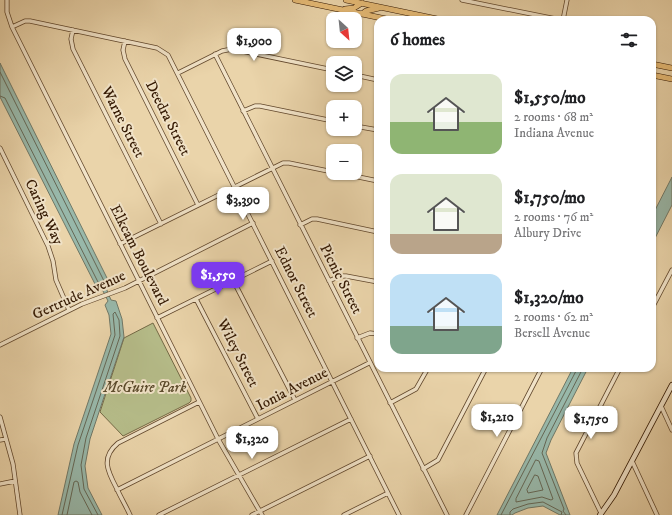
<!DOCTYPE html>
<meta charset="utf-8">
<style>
body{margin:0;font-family:"IM FELL DW Pica",serif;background:#f2f2f2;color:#202124;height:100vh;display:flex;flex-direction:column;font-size:15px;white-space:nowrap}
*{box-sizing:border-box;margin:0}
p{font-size:13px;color:#757577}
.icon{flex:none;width:22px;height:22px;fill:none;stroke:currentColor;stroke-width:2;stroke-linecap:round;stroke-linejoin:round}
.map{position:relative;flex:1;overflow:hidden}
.drawer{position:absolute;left:374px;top:16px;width:282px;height:356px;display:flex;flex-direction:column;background:#fff;border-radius:12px;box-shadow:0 1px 3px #0004}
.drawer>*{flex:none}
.needle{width:26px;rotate:153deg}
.buttons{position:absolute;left:326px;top:12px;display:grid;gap:8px}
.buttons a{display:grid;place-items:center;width:36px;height:36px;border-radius:8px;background:#fff;box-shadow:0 1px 3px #0004;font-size:20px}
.price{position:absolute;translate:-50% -34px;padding:0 9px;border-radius:8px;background:#fff;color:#222;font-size:13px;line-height:26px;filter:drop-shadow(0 1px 2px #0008)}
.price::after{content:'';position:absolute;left:50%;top:24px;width:12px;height:9px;margin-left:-6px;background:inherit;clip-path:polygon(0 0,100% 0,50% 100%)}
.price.selected{background:#7c3aed;color:#fff}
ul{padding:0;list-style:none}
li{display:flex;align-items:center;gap:12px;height:100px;padding:0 16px}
li span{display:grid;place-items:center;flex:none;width:112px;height:80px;border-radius:12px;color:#555}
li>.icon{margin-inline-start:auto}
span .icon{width:48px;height:48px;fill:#fffc;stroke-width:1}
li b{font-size:17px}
h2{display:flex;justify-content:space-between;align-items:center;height:48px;padding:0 16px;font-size:17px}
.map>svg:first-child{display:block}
.green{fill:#b6bd8a;stroke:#746a46}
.water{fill:#98b8aa;stroke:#707867}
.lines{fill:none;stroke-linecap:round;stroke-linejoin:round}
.shore{stroke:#666856;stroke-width:1}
.street-casing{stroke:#61472c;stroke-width:5}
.secondary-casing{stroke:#331802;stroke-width:6}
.primary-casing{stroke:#331802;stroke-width:6}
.street{stroke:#f1e3c8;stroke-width:3.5}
.secondary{stroke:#f1e3c8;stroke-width:4.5}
.primary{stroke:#e5ba75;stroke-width:5}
.labels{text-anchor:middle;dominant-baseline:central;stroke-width:4;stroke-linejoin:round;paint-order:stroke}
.street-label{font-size:15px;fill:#331802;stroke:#f1e3c8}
.park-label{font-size:15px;font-style:italic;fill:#5a4a2b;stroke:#f1e3c8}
</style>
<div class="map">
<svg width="672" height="515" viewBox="0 0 672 515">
<rect width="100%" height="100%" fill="#ead4aa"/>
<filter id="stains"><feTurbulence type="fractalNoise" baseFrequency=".005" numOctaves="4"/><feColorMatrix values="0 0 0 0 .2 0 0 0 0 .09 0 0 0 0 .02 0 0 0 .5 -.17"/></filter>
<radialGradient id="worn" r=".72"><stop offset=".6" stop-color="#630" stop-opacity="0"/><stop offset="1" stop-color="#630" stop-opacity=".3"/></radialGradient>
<!-- green -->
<path class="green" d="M153 323 191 398V401L189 403 123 436 100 412 124 338Z"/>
<!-- water -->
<path class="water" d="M0 63 108 280 109 284 106 288 111 300 116 301 122 319 124 337 90 439 85 466 88 488 102 515H58L74 444 111 334 109 315 105 305 108 301 102 289 97 288 0 97Z
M672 177V205L652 244V216Z
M573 368H588L551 440 546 453 570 515H560L543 506 528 508 515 513 512 515H497Z"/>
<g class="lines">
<!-- shore -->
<path class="shore" d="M0 72 104 281 103 285 99 284 5 98 0 96
M536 460 539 461 553 499 551 500 542 497 516 502V499Z
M535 475 538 476 543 490 528 493 527 490Z
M62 515 78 445 115 335 113 314 115 312 119 320 120 336 86 438 81 465 84 489 98 515
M67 515 74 482 76 481 78 482 80 492 92 515
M501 515 576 371 577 368
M510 515V512L513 509 528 504 543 502 562 512 561 515
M566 515 563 511 564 509 542 453 547 438 583 368"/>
<!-- street casing -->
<g class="street-casing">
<path id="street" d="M7 0V12L12 27 218 439 262 515
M462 0 561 20
M563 20 567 0
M12 27 25 21H30L157 48 168 55 399 515
M73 30 71 39 73 49 161 224
M125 41 123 50 125 59 198 205
M215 54 447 515
M178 73 222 51 232 49 333 70
M355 75 378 80
M243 111 255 106H260L333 121
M355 126 378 130
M0 148 48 246 53 261 56 280 69 310
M652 149V153
M339 173 378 181
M300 225 312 219H317L378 232
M120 244 283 163H289L333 172
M233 280 295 400
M329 281 340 276H346L378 282
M196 299 258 419
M652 308 672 270
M157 318 272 261
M357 338 370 333 378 334
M0 345 82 304 125 288 253 223
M390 403 416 389 428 368
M661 406 672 430
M0 417 13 464 20 515
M0 440 6 439
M632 461 657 515
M423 469 438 460 486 368
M0 484 15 481
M117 490 369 363
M601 513 577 463 576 453 620 368
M130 515C126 506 121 498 117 489 108 472 100 458 118 443L199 402
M159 515 351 419
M252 515 370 456
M344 515 388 493
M466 515 542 368"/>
</g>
<!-- secondary casing -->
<g class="secondary-casing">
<path id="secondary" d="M600 515 614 495 672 385"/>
</g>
<!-- primary casing -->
<g class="primary-casing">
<path id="primary" d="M295 0 391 20
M346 0 442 20
M345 9 354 8 362 3
M362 14 366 11 379 8
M652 64 672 68
M652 75 672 79"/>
</g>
<!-- street -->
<use href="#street" class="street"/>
<!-- secondary -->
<use href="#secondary" class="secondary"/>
<!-- primary -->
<use href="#primary" class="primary"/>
</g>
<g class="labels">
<!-- street labels -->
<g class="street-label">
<text transform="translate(168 118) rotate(63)">Deedra Street</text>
<text transform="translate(123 122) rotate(63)">Warne Street</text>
<text transform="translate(44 212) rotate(65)">Caring Way</text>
<text transform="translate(139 255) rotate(63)">Elkcam Boulevard</text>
<text transform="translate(341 279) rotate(63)">Picnic Street</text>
<text transform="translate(296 282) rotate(63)">Ednor Street</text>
<text transform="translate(79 295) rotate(-24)">Gertrude Avenue</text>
<text transform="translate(238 353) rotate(63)">Wiley Street</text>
<text transform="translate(292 389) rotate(-27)">Ionia Avenue</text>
</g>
<!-- park labels -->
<g class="park-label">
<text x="145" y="387">McGuire Park</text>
</g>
</g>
<rect width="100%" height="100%" filter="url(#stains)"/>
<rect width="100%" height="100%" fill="url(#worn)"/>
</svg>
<div class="buttons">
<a><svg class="needle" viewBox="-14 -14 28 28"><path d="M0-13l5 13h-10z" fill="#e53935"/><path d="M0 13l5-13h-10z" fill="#757577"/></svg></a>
<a><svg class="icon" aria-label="layers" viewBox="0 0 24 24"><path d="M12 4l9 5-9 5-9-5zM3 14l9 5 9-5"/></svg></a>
<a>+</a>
<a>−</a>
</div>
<b class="price" style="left:254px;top:62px">$1,900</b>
<b class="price" style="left:243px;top:221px">$3,390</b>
<b class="price selected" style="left:218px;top:296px">$1,550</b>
<b class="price" style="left:497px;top:438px">$1,210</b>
<b class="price" style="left:591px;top:440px">$1,750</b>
<b class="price" style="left:252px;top:460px">$1,320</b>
<section class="drawer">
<h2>6 homes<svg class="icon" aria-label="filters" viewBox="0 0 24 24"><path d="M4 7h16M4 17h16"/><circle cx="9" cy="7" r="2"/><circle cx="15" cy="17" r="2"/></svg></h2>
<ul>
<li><span style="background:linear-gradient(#dfe7d0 60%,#8fb573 0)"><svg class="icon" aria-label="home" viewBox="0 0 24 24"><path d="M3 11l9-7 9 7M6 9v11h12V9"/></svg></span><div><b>$1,550/mo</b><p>2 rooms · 68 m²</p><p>Indiana Avenue</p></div></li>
<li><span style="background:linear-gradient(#dfe7d0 75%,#b9a48a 0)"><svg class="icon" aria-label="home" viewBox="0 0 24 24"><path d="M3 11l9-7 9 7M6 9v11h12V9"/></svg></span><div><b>$1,750/mo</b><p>2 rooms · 76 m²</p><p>Albury Drive</p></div></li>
<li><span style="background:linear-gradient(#bfe0f5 65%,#7fa58c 0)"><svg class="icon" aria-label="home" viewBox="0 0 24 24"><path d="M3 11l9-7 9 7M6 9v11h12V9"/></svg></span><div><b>$1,320/mo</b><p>2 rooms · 62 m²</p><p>Bersell Avenue</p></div></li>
</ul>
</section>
</div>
